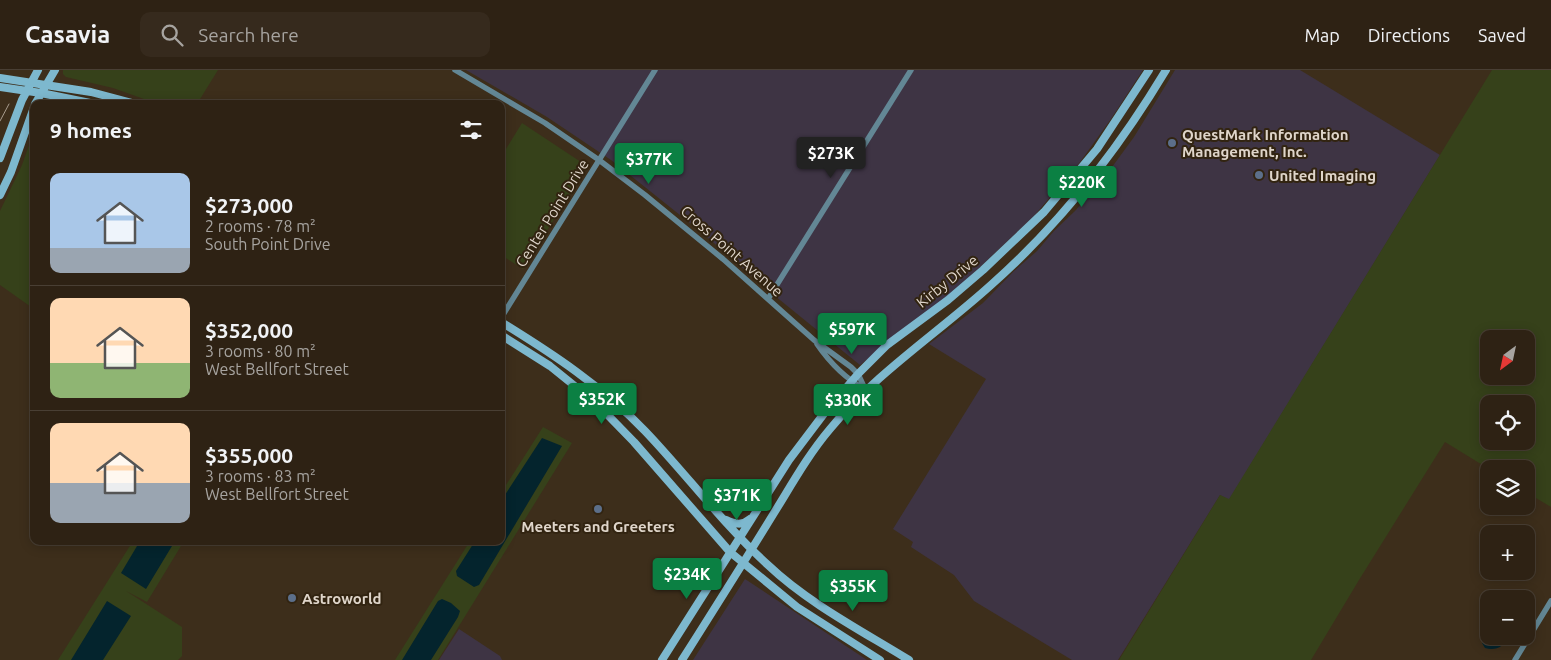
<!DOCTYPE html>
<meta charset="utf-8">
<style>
body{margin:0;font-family:Ubuntu,sans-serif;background:#362a1d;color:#f1f3f6;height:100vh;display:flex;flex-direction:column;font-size:19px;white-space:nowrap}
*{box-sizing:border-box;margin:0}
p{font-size:16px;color:#a7a4a0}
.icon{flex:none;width:28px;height:28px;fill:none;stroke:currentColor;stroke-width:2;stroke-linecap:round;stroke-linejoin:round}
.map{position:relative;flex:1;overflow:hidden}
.drawer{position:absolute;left:30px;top:30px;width:475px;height:445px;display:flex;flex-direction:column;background:#2e2214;border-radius:10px;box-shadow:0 2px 12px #0003,0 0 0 1px #493f34}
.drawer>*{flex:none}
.needle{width:32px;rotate:213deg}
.tools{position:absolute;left:1480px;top:260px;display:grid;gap:10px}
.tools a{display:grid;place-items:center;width:55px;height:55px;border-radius:10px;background:#2e2214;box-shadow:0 2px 12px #0003,0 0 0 1px #493f34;font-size:25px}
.price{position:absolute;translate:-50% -42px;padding:0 11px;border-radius:5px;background:#0b8043;color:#fff;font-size:16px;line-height:32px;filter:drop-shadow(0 1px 2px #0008)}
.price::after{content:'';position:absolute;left:50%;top:30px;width:15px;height:11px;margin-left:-8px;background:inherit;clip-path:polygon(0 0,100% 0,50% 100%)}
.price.selected{background:#222;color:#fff}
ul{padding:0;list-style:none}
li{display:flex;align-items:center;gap:15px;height:125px;padding:0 20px}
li+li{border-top:1px solid #493f34}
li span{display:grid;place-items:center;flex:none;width:140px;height:100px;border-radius:10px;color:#555}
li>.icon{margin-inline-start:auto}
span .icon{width:60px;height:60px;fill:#fffc;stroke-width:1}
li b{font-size:21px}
h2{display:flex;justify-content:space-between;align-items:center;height:60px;padding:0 20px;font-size:21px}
header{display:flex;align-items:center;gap:30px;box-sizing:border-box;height:70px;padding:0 25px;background:#2e2214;border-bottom:1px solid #493f34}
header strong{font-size:24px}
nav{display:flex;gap:28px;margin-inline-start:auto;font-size:18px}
.search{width:350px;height:45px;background:#362a1d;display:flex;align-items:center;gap:12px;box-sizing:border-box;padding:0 18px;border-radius:10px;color:#a7a4a0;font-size:19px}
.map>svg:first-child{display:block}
.commercial{fill:#3e3444}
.green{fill:#36411a;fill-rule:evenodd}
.water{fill:#04242d}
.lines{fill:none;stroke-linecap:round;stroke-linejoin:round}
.street{stroke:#638795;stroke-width:5.5}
.secondary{stroke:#7db8ce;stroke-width:8}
.tram{stroke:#a89c8e;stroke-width:1}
.service-dot{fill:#5c6f8a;stroke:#322411;stroke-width:2}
.labels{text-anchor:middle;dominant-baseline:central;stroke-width:4;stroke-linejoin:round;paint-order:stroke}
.poi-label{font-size:15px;font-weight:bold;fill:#dfd5ca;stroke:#322411;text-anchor:start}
.street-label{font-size:15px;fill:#dfd5ca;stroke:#322411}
</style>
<header>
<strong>Casavia</strong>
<div class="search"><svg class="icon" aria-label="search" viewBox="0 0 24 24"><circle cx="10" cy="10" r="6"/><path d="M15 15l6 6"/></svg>Search here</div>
<nav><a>Map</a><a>Directions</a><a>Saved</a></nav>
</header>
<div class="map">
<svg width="1551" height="590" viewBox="0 0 1551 590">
<rect width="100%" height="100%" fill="#3d2e1b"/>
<!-- commercial -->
<path class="commercial" d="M466 0H1143L1111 49 1080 92 1034 146 957 219 860 295 780 230 700 161 611 90 547 47Z
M1175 0H1300L1440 85 1229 430 1220 425 1118 590H1072L974 531 954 505 911 477 913 472 893 459 986 309 929 274 983 233 1014 201 1037 181 1054 161 1075 141 1104 108 1134 67Z
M745 509 867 590H693Z
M459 559 500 586 502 590H439Z"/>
<!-- green -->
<path class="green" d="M63 0H218L197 34H158L113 18 66 7 63 4Z
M1492 0H1551V437L1526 422V399H1489L1445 372 1359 510 1311 590H1119L1220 425 1229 429ZM1489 269H1526V306H1489ZM1489 334H1526V371H1489Z
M522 53 587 96 523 199 501 185V87Z
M34 61V239L0 215V141L22 95Z
M543 357 572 373 438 590H395L470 471H501V423Z
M133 471H184L147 532 126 521 182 557V586L178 590H58Z"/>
<!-- water -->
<path class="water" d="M542 368 562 376 479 515 474 517 457 506 456 501 475 471H501V431Z
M140 471H175L146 519 121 503Z
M442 529 451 533 460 541 458 547 431 590H402L438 531Z
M107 531 131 546 103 590H71Z
M1500 566H1508C1505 577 1495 581 1485 578L1482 573 1485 570 1495 571Z"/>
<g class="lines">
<!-- street -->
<path class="street" d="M455 0 545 53 599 90 645 125 723 189 814 270 851 297 858 304 866 321
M768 229 911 0
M501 248 655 0
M817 274C830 293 846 309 866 320
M1515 590 1551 531"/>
<!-- secondary -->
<path class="secondary" d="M0 8 91 22 136 34
M0 17 41 23 95 34
M35 34 55 0
M0 88 22 30 38 0
M0 125 11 102 34 37
M501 252C553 284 603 317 645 361 687 405 723 454 768 495 808 533 862 561 909 590
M501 265 550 296 597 334 634 372 730 482 797 537 880 590
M726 450C735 454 742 456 750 449
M662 590 789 390 826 341 858 304 887 275 948 230 983 200 1044 142 1097 79 1149 0
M682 590C713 541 744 492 774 443 792 414 808 385 830 359 876 303 938 263 991 215 1061 153 1118 80 1166 0"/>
<!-- tram -->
<path class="tram" d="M0 51 9 34"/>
</g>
<!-- markers -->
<g class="service-dot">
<circle cx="1172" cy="73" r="5"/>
<circle cx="1259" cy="105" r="5"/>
<circle cx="598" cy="439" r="5"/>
<circle cx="292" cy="528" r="5"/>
</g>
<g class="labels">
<!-- poi labels -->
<g class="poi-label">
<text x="1182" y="64">QuestMark Information<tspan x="1182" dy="17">Management, Inc.</tspan></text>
<text x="1269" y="105">United Imaging</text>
<text x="598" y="456" text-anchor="middle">Meeters and Greeters</text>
<text x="302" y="528">Astroworld</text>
</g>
<!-- street labels -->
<g class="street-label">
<text transform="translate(552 143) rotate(-58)">Center Point Drive</text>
<text transform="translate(732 181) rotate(41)">Cross Point Avenue</text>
<text transform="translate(947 211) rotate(-39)">Kirby Drive</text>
</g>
</g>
</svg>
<div class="tools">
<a><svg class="needle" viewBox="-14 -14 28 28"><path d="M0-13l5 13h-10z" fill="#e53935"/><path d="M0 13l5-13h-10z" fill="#a7a4a0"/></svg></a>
<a><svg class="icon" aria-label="locate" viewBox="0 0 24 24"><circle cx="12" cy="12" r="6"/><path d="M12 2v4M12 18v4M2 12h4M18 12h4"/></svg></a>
<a><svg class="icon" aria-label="layers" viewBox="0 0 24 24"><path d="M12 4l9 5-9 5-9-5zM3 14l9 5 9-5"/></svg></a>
<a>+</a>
<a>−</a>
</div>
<b class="price selected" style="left:831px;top:109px">$273K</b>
<b class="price" style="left:649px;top:115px">$377K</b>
<b class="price" style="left:1082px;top:138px">$220K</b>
<b class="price" style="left:852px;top:285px">$597K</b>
<b class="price" style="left:602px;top:355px">$352K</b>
<b class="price" style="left:848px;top:356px">$330K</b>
<b class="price" style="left:737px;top:451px">$371K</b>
<b class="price" style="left:687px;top:530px">$234K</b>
<b class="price" style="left:853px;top:542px">$355K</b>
<section class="drawer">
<h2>9 homes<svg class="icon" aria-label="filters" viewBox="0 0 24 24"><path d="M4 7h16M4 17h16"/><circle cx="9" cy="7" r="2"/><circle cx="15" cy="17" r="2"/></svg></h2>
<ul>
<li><span style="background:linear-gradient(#a9c7e8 75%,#9aa5b1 0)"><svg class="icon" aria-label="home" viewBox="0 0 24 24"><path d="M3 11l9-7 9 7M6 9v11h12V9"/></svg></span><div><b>$273,000</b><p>2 rooms · 78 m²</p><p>South Point Drive</p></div></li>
<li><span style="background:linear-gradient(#ffd9b3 65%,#8fb573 0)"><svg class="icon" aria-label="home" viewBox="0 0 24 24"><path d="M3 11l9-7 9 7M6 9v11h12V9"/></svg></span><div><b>$352,000</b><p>3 rooms · 80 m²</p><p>West Bellfort Street</p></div></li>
<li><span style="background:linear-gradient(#ffd9b3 60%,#9aa5b1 0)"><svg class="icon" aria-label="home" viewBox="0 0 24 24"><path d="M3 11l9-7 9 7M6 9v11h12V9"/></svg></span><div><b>$355,000</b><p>3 rooms · 83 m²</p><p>West Bellfort Street</p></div></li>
</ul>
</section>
</div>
